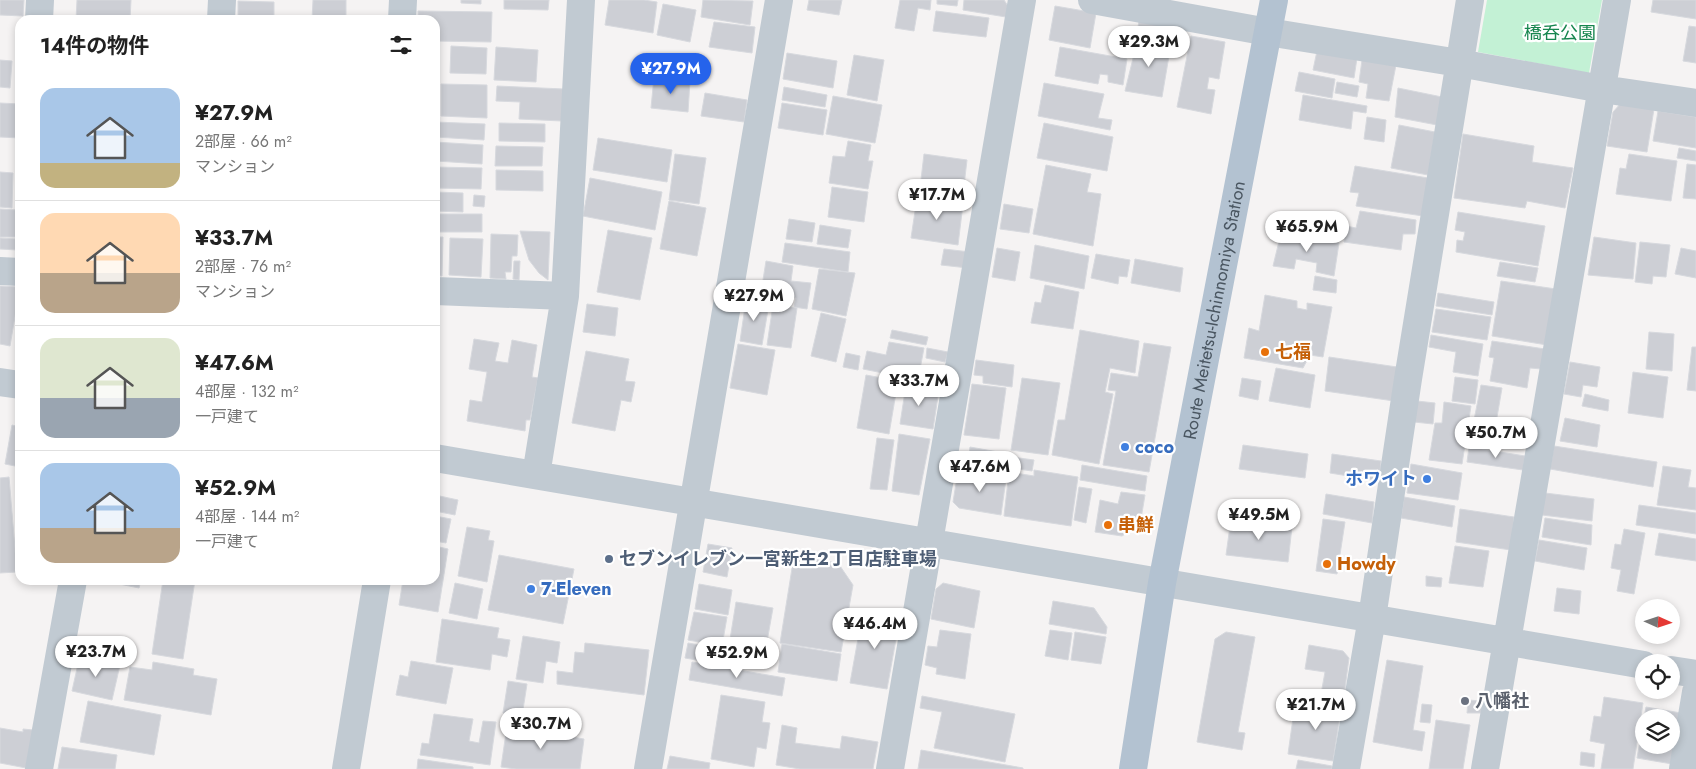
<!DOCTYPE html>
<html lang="ja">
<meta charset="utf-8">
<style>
body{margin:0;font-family:Jost,"Noto Sans JP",sans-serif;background:#f2f2f2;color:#222;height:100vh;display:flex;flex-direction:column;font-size:19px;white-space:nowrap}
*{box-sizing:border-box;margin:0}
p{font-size:16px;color:#767676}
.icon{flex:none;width:28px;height:28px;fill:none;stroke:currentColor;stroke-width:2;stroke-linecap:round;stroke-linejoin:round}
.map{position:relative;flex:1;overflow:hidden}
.panel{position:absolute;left:15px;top:15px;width:425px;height:570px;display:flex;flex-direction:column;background:#fff;border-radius:15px;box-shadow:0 2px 8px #0003}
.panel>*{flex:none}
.needle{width:32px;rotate:93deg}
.tools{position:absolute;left:1635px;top:599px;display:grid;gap:10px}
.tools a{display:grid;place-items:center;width:45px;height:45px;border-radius:50%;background:#fff;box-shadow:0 2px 8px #0003;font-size:25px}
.price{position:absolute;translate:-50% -42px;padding:0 11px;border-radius:18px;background:#fff;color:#222;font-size:16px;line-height:32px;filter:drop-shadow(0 1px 2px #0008)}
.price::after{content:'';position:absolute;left:50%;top:30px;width:15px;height:11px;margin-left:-8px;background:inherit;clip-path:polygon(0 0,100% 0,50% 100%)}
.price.selected{background:#2563eb;color:#fff}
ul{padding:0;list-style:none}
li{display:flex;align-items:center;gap:15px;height:125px;padding:0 25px}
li+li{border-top:1px solid #e0e0e0}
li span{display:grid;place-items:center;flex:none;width:140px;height:100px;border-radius:15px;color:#555}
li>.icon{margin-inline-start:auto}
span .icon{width:60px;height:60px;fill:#fffc;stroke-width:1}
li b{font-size:21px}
h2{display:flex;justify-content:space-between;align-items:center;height:60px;padding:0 25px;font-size:21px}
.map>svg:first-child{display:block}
.green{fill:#c3f1d5}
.building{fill:#cdcfd5;stroke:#d7d9de}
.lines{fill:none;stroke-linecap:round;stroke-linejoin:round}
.minor{stroke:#c1cad2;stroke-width:28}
.major{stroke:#b3c2d1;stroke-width:28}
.food-dot{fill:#e8710a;stroke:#fff;stroke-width:2}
.shop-dot{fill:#3f7fe0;stroke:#fff;stroke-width:2}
.service-dot{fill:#5c6f8a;stroke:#fff;stroke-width:2}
.worship-dot{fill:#6b7280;stroke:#fff;stroke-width:2}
.labels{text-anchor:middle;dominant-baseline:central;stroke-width:4.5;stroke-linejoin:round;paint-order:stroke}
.park-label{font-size:18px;fill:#17864f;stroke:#fff}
.street-label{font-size:18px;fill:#4a5661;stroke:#fff}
.food-label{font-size:18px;font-weight:bold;fill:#c56008;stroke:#fff;text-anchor:start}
.shop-label{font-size:18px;font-weight:bold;fill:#366cbe;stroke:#fff;text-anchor:start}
.service-label{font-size:18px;font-weight:bold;fill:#4e5e75;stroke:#fff;text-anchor:start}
.worship-label{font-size:18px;font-weight:bold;fill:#5b616d;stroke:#fff;text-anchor:start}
</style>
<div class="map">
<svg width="1696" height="769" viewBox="0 0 1696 769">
<rect width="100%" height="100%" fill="#f5f3f3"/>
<!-- green -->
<path class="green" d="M1487 0H1602L1589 73 1478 52Z"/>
<!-- building -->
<path class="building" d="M0 0H24L23 16 0 15Z
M77 0H131L130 20H76Z
M313 0H346V20H312Z
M461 0H481V4L461 3Z
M504 0H549L548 10 504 9Z
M609 0H644L657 2 653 33 605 25Z
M703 0 753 1 750 25 701 17Z
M809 0H842L839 15 807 10Z
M900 0H931L930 10 918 8 914 31 895 28Z
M937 0H958L957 6 937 4Z
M964 0H1004L1008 6 1006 17 963 10Z
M1653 0H1696V19L1651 12Z
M238 1 274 2V20H238Z
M663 4 696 10 690 42 657 35Z
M1055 6 1096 13 1090 48 1049 40Z
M418 11 492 12 491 42 435 41V20H418Z
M936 11 989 18 986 37 933 31Z
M1139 21 1174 28 1173 40 1137 33Z
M714 22 755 27 752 53 709 47Z
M1689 26 1696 27V63L1683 61Z
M1191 36 1225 42 1219 79 1209 77 1207 89 1215 90 1211 114 1177 107Z
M1138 38 1171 44 1162 97 1125 91Z
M451 46 487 48 486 74 450 73Z
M496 47 538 50 536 82 494 80Z
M1060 47 1127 59 1123 85 1108 82V75L1100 74 1098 84 1055 76Z
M1317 51 1357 58 1354 78 1313 70Z
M787 53 837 61 833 88 783 79Z
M854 55 884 60 877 101 847 95Z
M0 60 12 61 10 88 0 87Z
M1362 60 1396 65 1389 101 1366 98 1368 84 1359 82Z
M1299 72 1335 79 1332 98 1295 91Z
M654 77 690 81 688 112 651 108Z
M1337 82 1359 86 1357 97 1335 93Z
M1044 83 1104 94 1098 118 1112 120 1110 130 1038 116Z
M441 84 487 85V118L441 116Z
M497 86 564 89 562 121 519 119 520 102 496 101Z
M784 87 827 95 825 107 782 100Z
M1398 88 1442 97 1437 125 1395 117Z
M705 93 747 100 744 122 701 116Z
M1303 95 1367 106 1366 113 1353 111 1351 129 1299 120Z
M833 96 882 105 875 143 826 134Z
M0 103 20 104V138L0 137Z
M782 103 827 110 823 135 778 128Z
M1621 103 1654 109 1647 152 1607 146 1613 112Z
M1658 111 1696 117V148L1653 141Z
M1367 117 1386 120 1384 142 1364 139Z
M435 122 485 124 484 140 435 137Z
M499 123 545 124V142L499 141Z
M1044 123 1113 137 1107 171 1037 158Z
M1399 125 1435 132 1428 175 1391 168Z
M1463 134 1534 146 1532 162 1573 168 1565 208 1527 201 1525 208 1454 198Z
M598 138 672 150 667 182 593 170Z
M848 141 871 145 868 161H873L868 189 829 183 833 156 845 157Z
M435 142 483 145 482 164 436 161 437 152H435Z
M496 146 543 147 542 166H495Z
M1679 148 1696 151V161L1677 158Z
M675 154 706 158 699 204 669 200Z
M924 154 967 160 963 194 920 188Z
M1629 154 1677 161 1671 201 1616 194 1620 168 1626 169Z
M1687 164 1696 165V199L1683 198Z
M1046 165 1091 174 1087 192 1101 194 1093 246 1033 234Z
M1355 166 1428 178 1423 216 1356 206 1359 193 1350 192Z
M435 167 482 168 481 189 435 188Z
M496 170 543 171V191L496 190Z
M0 172 13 173 12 208 0 207Z
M590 178 662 192 655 230 583 216Z
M832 187 868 192 864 222 828 217Z
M435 192 463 193V212L435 211Z
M474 195 485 196 484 207 473 206Z
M917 198 963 204 958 245 911 238Z
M669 201 706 208 697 256 660 249Z
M1004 204 1033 209 1029 233 1000 229Z
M0 209 17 210 16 237H0Z
M1360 211 1416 220 1415 234H1403L1401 250 1344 242 1346 226 1356 228Z
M1458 212 1545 226 1538 266 1456 252 1457 240 1463 241 1465 232 1455 230Z
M435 214H482V232H435Z
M789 219 815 223 812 242 786 239Z
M820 225 851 230 848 248 817 244Z
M608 230 652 238 640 300 597 292Z
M520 231 550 232 548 280 539 273 529 260Z
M1281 233 1339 243 1334 276 1316 272 1317 263 1296 259 1294 269 1273 266Z
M491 234 518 235 517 256H512L511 272H505L506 279 490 278Z
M435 237H443L442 276H435Z
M1594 237 1636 243 1633 279 1588 275Z
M0 238 17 239V250L0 249Z
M450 238 483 239 481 277 449 275Z
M1640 242 1670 245 1666 277 1653 276 1652 284 1635 282Z
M785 243 850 252 848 272 782 262Z
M1035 245 1089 256 1084 289 1030 278Z
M997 248 1020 252 1015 281 992 277Z
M1681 248 1696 251V278L1675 274Z
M944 249 970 252 968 268 941 265Z
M1096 254 1130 260 1127 277 1119 276 1118 284 1091 278Z
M1135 259 1183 268 1180 292 1131 283Z
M514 261H520L519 280 513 279Z
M766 261 793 266 791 281 811 283 807 309 794 307 796 298 772 294 773 287 762 286Z
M1500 262 1538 268 1535 282 1497 276Z
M819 269 855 273 846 316 812 309Z
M1315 276 1337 280 1336 293 1313 290Z
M1501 281 1556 289 1547 345 1492 336Z
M1045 285 1079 292 1073 329 1031 323 1035 302 1041 303Z
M0 286 20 287 10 346 0 344Z
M1438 293 1494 302 1492 315 1436 306Z
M1265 295 1297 301V308L1307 310V303L1332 307 1323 357 1310 355 1303 368 1244 358 1249 328 1259 331Z
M746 300 769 304 762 345 740 341Z
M587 304 618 308 615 336 583 332Z
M773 305 797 308 791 348 767 345Z
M1436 309 1491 317 1487 340 1432 332Z
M821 313 846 319 836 362 811 356Z
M892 330 928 337 926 345 890 338Z
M1080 330 1139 341 1135 373 1110 368 1105 392 1113 394 1099 464 1052 455 1058 420H1065Z
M1649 332 1674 334 1672 371 1646 369Z
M1431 335 1483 344 1478 376 1453 372 1456 352 1429 347Z
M474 339 499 343 495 361 508 363 512 340 537 345 532 377 538 378 530 420H526L525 431 467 421 470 400 482 402 487 372 469 369Z
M1492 341 1545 349 1542 369 1530 368 1527 388 1490 381 1494 358 1489 357Z
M889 342 924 348 918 380 863 369 867 351 886 355Z
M1144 343 1171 347 1149 472 1103 465 1116 391 1108 390 1111 373 1138 377Z
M738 344 775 350 767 395 730 388Z
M1692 347H1696V391L1687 390Z
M927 348 948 352 945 362 926 358Z
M586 351 629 359 625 381 635 382 631 402 621 400 615 431 572 423Z
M846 353 860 356 858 370 843 367Z
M1329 357 1397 367 1394 401 1325 391Z
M976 360 1014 365 1012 387 983 383V376L974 375Z
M1570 362 1600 367 1597 387 1583 385 1581 397 1564 394Z
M1276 368 1315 375 1310 408 1269 401Z
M1633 372 1668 377 1663 418 1628 413Z
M866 375 898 381 889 434 857 428Z
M1455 377 1478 380 1475 404 1452 401Z
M1022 378 1060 383 1048 455 1011 450Z
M1242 378 1261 381 1258 400 1239 396Z
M972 384 1006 388 999 439 964 435Z
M906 385 939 390 933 429 900 424Z
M1481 385 1502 388 1495 429 1473 425Z
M1585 394 1609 400 1608 411 1582 406Z
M1417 401 1435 403 1433 424 1414 422Z
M1444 402 1471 406 1462 464 1429 460 1435 423H1442Z
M1565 418 1600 425 1597 447 1560 441Z
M1510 423 1530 426 1528 438 1508 435Z
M12 425 20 427V467L5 464Z
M899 434 930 439 919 495 892 491Z
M877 438 894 440 887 490 870 489Z
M1243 445 1308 454 1305 478 1239 469Z
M1554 446 1657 462 1653 487 1550 469Z
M970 447 998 452 994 475 967 471Z
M1469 447 1525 456 1523 470 1467 462Z
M1332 454 1381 461 1379 481 1330 473Z
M1012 457 1034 460 1032 471 1011 468Z
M1411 464 1462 473 1458 500 1407 493Z
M1082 465 1147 476 1145 491 1080 480Z
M1663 466 1691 470 1688 487 1696 488V510L1657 505Z
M1034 470 1078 477 1071 526 1004 516 1009 472 1034 476Z
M958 471 1006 479 1001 515 959 508 953 502Z
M9 477 17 572 0 573V478Z
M1079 487 1092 489 1086 523 1074 520Z
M1121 492 1145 495 1140 525 1122 536 1095 532 1100 500 1118 504Z
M1545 493 1594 499 1592 521 1542 515Z
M1326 494 1374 502 1372 523 1323 514Z
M435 495 458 500 455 515 435 511Z
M1404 497 1455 506 1452 527 1401 518Z
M1639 505 1696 513V534L1636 525Z
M1460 509 1514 517 1511 550 1456 542Z
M435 516 451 519 446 543 435 541Z
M1545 518 1592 525 1591 545 1542 537Z
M1231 519 1292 527 1288 562 1226 555Z
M1323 519 1345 522 1337 574 1316 571Z
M467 527 490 531 488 540 494 541 487 582 458 576Z
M1624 529 1645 533 1634 594 1617 591 1621 570 1611 568 1615 544 1621 545Z
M1659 533 1696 539V561L1655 555Z
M1539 540 1587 548 1584 570 1535 561Z
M708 544 732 548 727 577 703 572Z
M435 546 448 549 438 612 399 605 403 580H435Z
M1455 546 1489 551 1483 587 1449 583Z
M499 555 574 569 563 624 488 610Z
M794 556 838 563 853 585 841 652 780 643Z
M1426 576 1442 578 1441 587 1426 586Z
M100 580H141L139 588Z
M163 580H195L183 659 152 654Z
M455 583 483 589 477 619 449 613Z
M943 583 980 591 974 628 931 619 936 589Z
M699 584 732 590 728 615 695 609Z
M1557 588 1581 591 1579 614 1554 611Z
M1053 601 1094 608 1107 627 1106 634 1049 624Z
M736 602 773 608 763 664 727 658Z
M863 611 900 617 887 689 850 683Z
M694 612 727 617 722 646 688 640Z
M442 619 499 628 497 638 510 640 507 657 492 654 490 670 436 662Z
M940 630 971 634 965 679 936 674 937 668 925 665 928 646 937 647Z
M1050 630 1072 633 1068 660 1045 656Z
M1075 632 1106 637 1101 664 1071 660Z
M1226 632 1255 637 1238 732 1245 733 1242 750 1197 742 1215 639Z
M523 636 560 642 557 663 546 661 543 683 516 679Z
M585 643 649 650 644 695 557 684V671L573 673 575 652 584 653Z
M688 643 723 649 720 664 685 658Z
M782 644 841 654 837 681 778 672Z
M1309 645 1343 651 1349 658 1344 696 1321 694 1325 672 1305 669Z
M80 655 120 665 112 700 72 691Z
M1387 660 1423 666 1413 730 1425 732 1422 751 1373 742Z
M411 661 453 668 446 704 396 695 400 675 408 677Z
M153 662 194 669 193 675 217 679 211 715 124 700 130 667 152 670Z
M692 662 785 678 782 696 689 680Z
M508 681 527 684 522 716 503 713Z
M721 695 765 702 762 722 770 723 766 749 757 747 754 767 711 759Z
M922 696 1015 714 1005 762 934 748 942 712 920 708Z
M1604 697 1643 703 1633 769H1601L1605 744 1590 741 1594 716 1601 717Z
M1315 699 1342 703 1333 761 1288 754 1294 711 1312 713Z
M1468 700 1482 701 1481 713H1467Z
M88 701 161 715 154 755 80 742Z
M1422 704 1432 705 1430 723 1420 722Z
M1646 707 1681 713 1672 764 1637 758 1644 719V745H1671V718H1644Z
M434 714 473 719 469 741 479 743 483 721 496 722 490 765 420 755 422 743 429 744Z
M1436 720 1470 725 1463 769H1429Z
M782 725 797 728 795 743 840 749 842 736 878 742 873 769H800L776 765Z
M507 726 584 739 580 769H516L501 767Z
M0 728 23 732V729L33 730 26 768 0 763Z
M62 747 117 755 115 769H58Z
M921 750 1023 768V769H918Z
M1581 752 1595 754 1594 767 1580 765Z
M670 756 710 763 709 769H667Z
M418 759 473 767V769H417Z
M1298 760 1332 766V769H1296Z"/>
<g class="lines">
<!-- minor -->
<path class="minor" d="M1092 0 1268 32 1459 63 1602 89 1696 103
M39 20 40 0
M221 20 222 0
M402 20 403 0
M0 271 20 272
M435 291 565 296
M0 382 20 385
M435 458 1644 665
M536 475 565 296 581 0
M1671 670 1696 674
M39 769 73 580
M346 769 377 580
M648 769 779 0
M890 769C936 513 976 256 1022 0
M1346 769 1372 618 1408 379 1470 0
M1485 769 1617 0
M1683 769 1696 692"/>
<!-- major -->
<path class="major" id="s1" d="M1133 769 1162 583 1274 0"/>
</g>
<!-- markers -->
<g class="food-dot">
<circle cx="1265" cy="352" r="5"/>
<circle cx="1108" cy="525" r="5"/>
<circle cx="1327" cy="564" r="5"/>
</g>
<g class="shop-dot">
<circle cx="1125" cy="447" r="5"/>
<circle cx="1427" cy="479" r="5"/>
<circle cx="531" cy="589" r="5"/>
</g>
<circle class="service-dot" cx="609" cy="559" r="5"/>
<circle class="worship-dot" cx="1465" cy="701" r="5"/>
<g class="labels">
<!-- park labels -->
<g class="park-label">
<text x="1560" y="33">橋呑公園</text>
</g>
<!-- street labels -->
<g class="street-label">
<text stroke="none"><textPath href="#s1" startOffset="466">Route Meitetsu-Ichinnomiya Station</textPath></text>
</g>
<!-- food labels -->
<g class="food-label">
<text x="1275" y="352">七福</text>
<text x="1118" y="525">串鮮</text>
<text x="1337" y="564">Howdy</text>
</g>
<!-- shop labels -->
<g class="shop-label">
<text x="1135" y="447">coco</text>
<text x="1417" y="479" text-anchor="end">ホワイト</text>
<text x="541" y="589">7-Eleven</text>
</g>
<!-- service labels -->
<g class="service-label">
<text x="619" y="559">セブンイレブン一宮新生2丁目店駐車場</text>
</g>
<!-- worship labels -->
<g class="worship-label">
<text x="1475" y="701">八幡社</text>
</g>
</g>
</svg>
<div class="tools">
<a><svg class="needle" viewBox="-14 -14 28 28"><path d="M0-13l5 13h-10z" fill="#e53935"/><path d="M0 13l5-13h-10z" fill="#767676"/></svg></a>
<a><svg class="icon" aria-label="locate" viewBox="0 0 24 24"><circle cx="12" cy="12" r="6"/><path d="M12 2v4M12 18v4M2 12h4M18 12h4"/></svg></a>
<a><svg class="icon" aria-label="layers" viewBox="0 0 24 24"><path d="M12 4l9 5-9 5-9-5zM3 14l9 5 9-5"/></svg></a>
</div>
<b class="price" style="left:1149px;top:68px">¥29.3M</b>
<b class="price selected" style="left:671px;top:95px">¥27.9M</b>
<b class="price" style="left:937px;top:221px">¥17.7M</b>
<b class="price" style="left:1307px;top:253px">¥65.9M</b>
<b class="price" style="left:754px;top:322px">¥27.9M</b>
<b class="price" style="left:919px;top:407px">¥33.7M</b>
<b class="price" style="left:1496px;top:459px">¥50.7M</b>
<b class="price" style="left:980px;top:493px">¥47.6M</b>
<b class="price" style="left:1259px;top:541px">¥49.5M</b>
<b class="price" style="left:875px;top:650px">¥46.4M</b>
<b class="price" style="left:96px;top:678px">¥23.7M</b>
<b class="price" style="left:737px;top:679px">¥52.9M</b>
<b class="price" style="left:1316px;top:731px">¥21.7M</b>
<b class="price" style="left:541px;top:750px">¥30.7M</b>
<section class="panel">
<h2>14件の物件<svg class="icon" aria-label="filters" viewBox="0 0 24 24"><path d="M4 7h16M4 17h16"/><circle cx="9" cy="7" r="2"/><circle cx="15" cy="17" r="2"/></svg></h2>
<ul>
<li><span style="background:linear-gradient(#a9c7e8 75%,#c2b280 0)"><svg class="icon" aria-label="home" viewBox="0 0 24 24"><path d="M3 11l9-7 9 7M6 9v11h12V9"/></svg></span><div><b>¥27.9M</b><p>2部屋 · 66 m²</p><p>マンション</p></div></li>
<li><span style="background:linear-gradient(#ffd9b3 60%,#b9a48a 0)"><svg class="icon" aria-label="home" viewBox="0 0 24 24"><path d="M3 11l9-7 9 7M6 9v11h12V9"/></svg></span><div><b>¥33.7M</b><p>2部屋 · 76 m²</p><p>マンション</p></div></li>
<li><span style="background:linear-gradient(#dfe7d0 60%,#9aa5b1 0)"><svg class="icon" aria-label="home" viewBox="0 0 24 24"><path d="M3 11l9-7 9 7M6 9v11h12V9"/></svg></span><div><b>¥47.6M</b><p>4部屋 · 132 m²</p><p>一戸建て</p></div></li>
<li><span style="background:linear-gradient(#a9c7e8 65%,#b9a48a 0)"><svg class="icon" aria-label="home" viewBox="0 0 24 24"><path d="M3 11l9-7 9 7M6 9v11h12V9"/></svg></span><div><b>¥52.9M</b><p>4部屋 · 144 m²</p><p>一戸建て</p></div></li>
</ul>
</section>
</div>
